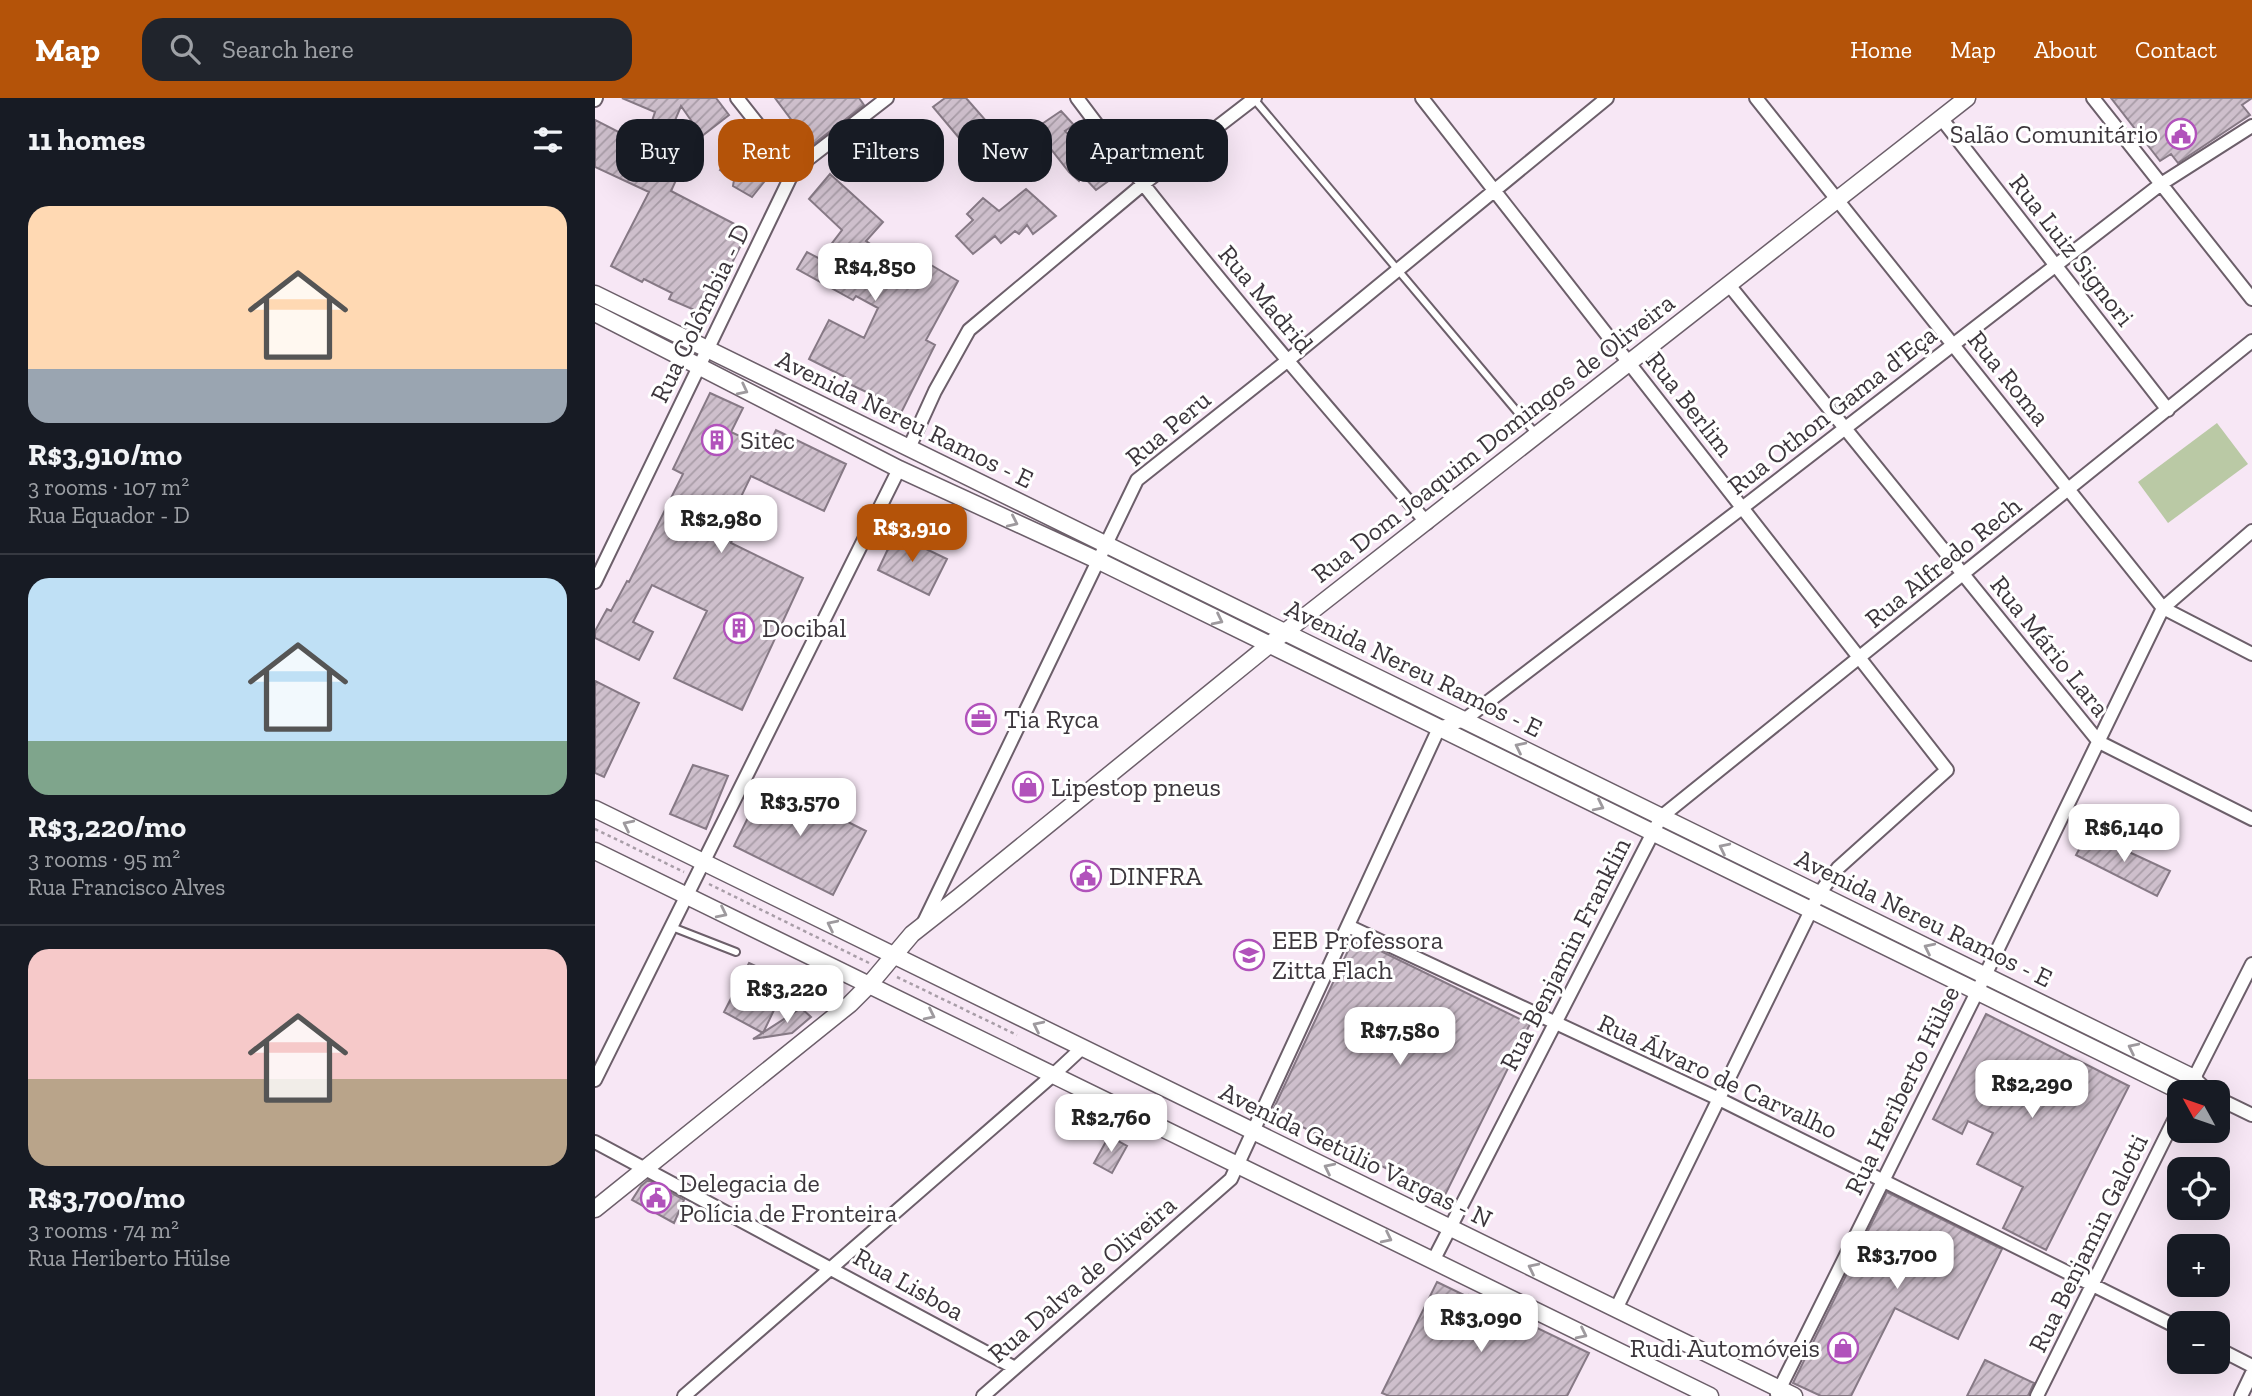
<!DOCTYPE html>
<meta charset="utf-8">
<style>
body{margin:0;font-family:"Zilla Slab",serif;background:#20242c;color:#f1f3f6;height:100vh;display:flex;flex-direction:column;font-size:26px;white-space:nowrap}
*{box-sizing:border-box;margin:0}
p{font-size:23px;color:#9ea1a6}
.icon{flex:none;width:38px;height:38px;fill:none;stroke:currentColor;stroke-width:2;stroke-linecap:round;stroke-linejoin:round}
.map{position:relative;flex:1;overflow:hidden}
.panel{display:flex;flex-direction:column;background:#171b24;width:595px}
.panel>*{flex:none}
.guide{position:absolute;left:21px;top:21px;width:665px;height:63px;display:flex;gap:14px}
.needle{width:46px;rotate:310deg}
.controls{position:absolute;left:1572px;top:982px;display:grid;gap:14px}
.controls a{display:grid;place-items:center;width:63px;height:63px;border-radius:14px;background:#171b24;box-shadow:0 7px 28px #0002;font-size:35px}
.price{position:absolute;translate:-50% -60px;padding:0 16px;border-radius:14px;background:#fff;color:#222;font-size:23px;line-height:46px;filter:drop-shadow(0 2px 4px #0008)}
.price::after{content:'';position:absolute;left:50%;top:42px;width:21px;height:16px;margin-left:-10px;background:inherit;clip-path:polygon(0 0,100% 0,50% 100%)}
.price.selected{background:#b45309;color:#fff}
ul{padding:0;list-style:none}
li{display:grid;align-content:center;gap:14px;height:371px;padding:0 28px}
li+li{border-top:2px solid #363941}
li span{display:grid;place-items:center;height:217px;border-radius:21px;color:#555}
li>.icon{margin-inline-start:auto}
span .icon{width:126px;height:126px;fill:#fffc;stroke-width:1}
li b{font-size:30px}
h2{display:flex;justify-content:space-between;align-items:center;height:84px;padding:0 28px;font-size:30px}
.pill{padding:0 24px;border-radius:21px;background:#171b24;box-shadow:0 7px 28px #0002;font-size:24px;line-height:63px}
.pill.selected{background:#b45309;color:#fff}
header{display:flex;align-items:center;gap:42px;box-sizing:border-box;height:98px;padding:0 35px;background:#b45309;color:#fff}
header strong{font-size:33px}
nav{display:flex;gap:38px;margin-inline-start:auto;font-size:24px}
.search{width:490px;height:63px;background:#20242c;display:flex;align-items:center;gap:18px;box-sizing:border-box;padding:0 24px;border-radius:21px;color:#9ea1a6;font-size:26px}
main{display:flex;flex:1;min-height:0}
.map>svg:first-child{display:block}
.green{fill:#bac9a5}
.building{fill:url(#building-hatch);stroke:#867985;stroke-width:2}
.lines{fill:none;stroke-linecap:round;stroke-linejoin:round}
.service-casing{stroke:#6c5f6a;stroke-width:10}
.minor-casing{stroke:#6c5f6a;stroke-width:16}
.tertiary-casing{stroke:#6c5f6a;stroke-width:19}
.path{stroke:#a89da7;stroke-width:2.5;stroke-dasharray:3.5 3.5;stroke-linecap:butt}
.service{stroke:#fff;stroke-width:6}
.minor{stroke:#fff;stroke-width:12}
.tertiary{stroke:#fff;stroke-width:16}
.oneway{stroke:#9e9a9e}
.labels{text-anchor:middle;dominant-baseline:central;stroke-width:6;stroke-linejoin:round;paint-order:stroke}
.poi-label{font-size:26px;fill:#3c363c;stroke:#fff;text-anchor:start}
.street-label{font-size:26px;fill:#3c363c;stroke:#fff}
</style>
<header>
<strong>Map</strong>
<div class="search"><svg class="icon" aria-label="search" viewBox="0 0 24 24"><circle cx="10" cy="10" r="6"/><path d="M15 15l6 6"/></svg>Search here</div>
<nav><a>Home</a><a>Map</a><a>About</a><a>Contact</a></nav>
</header>
<main>
<section class="panel">
<h2>11 homes<svg class="icon" aria-label="filters" viewBox="0 0 24 24"><path d="M4 7h16M4 17h16"/><circle cx="9" cy="7" r="2"/><circle cx="15" cy="17" r="2"/></svg></h2>
<ul>
<li><span style="background:linear-gradient(#ffd9b3 75%,#9aa5b1 0)"><svg class="icon" aria-label="home" viewBox="0 0 24 24"><path d="M3 11l9-7 9 7M6 9v11h12V9"/></svg></span><div><b>R$3,910/mo</b><p>3 rooms · 107 m²</p><p>Rua Equador - D</p></div></li>
<li><span style="background:linear-gradient(#bfe0f5 75%,#7fa58c 0)"><svg class="icon" aria-label="home" viewBox="0 0 24 24"><path d="M3 11l9-7 9 7M6 9v11h12V9"/></svg></span><div><b>R$3,220/mo</b><p>3 rooms · 95 m²</p><p>Rua Francisco Alves</p></div></li>
<li><span style="background:linear-gradient(#f6c9c9 60%,#b9a48a 0)"><svg class="icon" aria-label="home" viewBox="0 0 24 24"><path d="M3 11l9-7 9 7M6 9v11h12V9"/></svg></span><div><b>R$3,700/mo</b><p>3 rooms · 74 m²</p><p>Rua Heriberto Hülse</p></div></li>
</ul>
</section>
<div class="map">
<svg width="1657" height="1298" viewBox="0 0 1657 1298">
<defs>
<pattern id="building-hatch" width="6" height="6" patternUnits="userSpaceOnUse" patternTransform="scale(1.75)"><rect width="6" height="6" fill="#cebfcc"/><path d="M-1 1l2-2M0 6l6-6M5 7l2-2" fill="none" stroke="#a89ca7"/></pattern>
</defs>
<rect width="100%" height="100%" fill="#f7e7f5"/>
<!-- green -->
<path class="green" d="M1622 325 1653 366 1573 425 1543 384Z"/>
<!-- building -->
<path class="building" d="M27 0H121L134 17 107 38 86 8 76 32 57 23 60 14Z
M180 0H264L269 7 216 48Z
M350 0H371L400 33 375 53 338 9Z
M1516 0H1657L1647 7 1655 17 1583 65 1576 56 1565 63Z
M466 13 479 27 470 33 499 65 503 62 510 65 519 79 501 92 488 78 484 83 474 74 455 50 428 72 417 57 444 35 441 30Z
M0 22 88 67 76 93 153 133 111 217 74 201 77 195 49 181 47 184 16 168 54 94 0 69Z
M151 40 173 62 161 75 169 84 157 99 138 88 139 82 125 72Z
M235 76 288 124 271 143 311 170 319 157 363 183 331 242 340 247 306 315 279 301 280 298 248 283 250 279 214 261 234 222 269 240 283 210 261 198 258 202 202 171 212 154 225 161 247 132 214 101Z
M431 91 461 118 438 136 432 127 424 136 420 133 406 145 400 138 378 156 361 138 378 122 372 116 388 100 404 113Z
M115 295 148 310 136 334 172 351 181 332 251 366 229 413 156 378 144 403 133 398 116 432 137 442 136 445 208 480 147 612 79 580 112 513 57 487 38 524 58 534 44 562 0 540V533L12 511 16 513 32 483 34 484 88 376 78 371Z
M300 436 352 461 334 497 283 472Z
M0 583 44 605 9 679 0 675Z
M98 667 133 678 111 731 75 716Z
M171 683 271 733 238 797 139 748Z
M1493 735 1575 773 1562 798 1481 757Z
M759 840 935 926 849 1099 677 1014Z
M154 865 193 883 168 935 129 914Z
M206 910 216 919 197 935 158 941Z
M1391 916 1534 988 1451 1152 1408 1130 1428 1089 1382 1066 1398 1035 1373 1023 1367 1036 1338 1021Z
M514 1038 532 1048 517 1075 499 1065Z
M53 1082 89 1102 79 1125 37 1102 46 1088Z
M1292 1094 1407 1151 1363 1241 1300 1210 1256 1298H1226L1198 1285Z
M842 1184 873 1199 874 1197 994 1255 972 1298H794L787 1295Z
M1390 1262 1439 1285 1433 1298H1372Z"/>
<g class="lines">
<!-- service casing -->
<g class="service-casing">
<path id="service" d="M659 1 941 336
M77 829 141 854"/>
</g>
<!-- minor casing -->
<g class="minor-casing">
<path id="minor" d="M142 0 199 72
M482 0C592 147 712 286 832 425
M827 0 1352 672 1243 770 1224 796 1021 1211
M1161 0 1568 510 1657 556
M1498 0 1657 201
M0 2 1 0
M1346 20 1573 312
M1134 187 1504 644 1657 721
M314 350 340 293 374 232 547 87 660 0
M0 484 199 72 292 0
M328 826 542 382 692 263 1012 0
M753 828 1124 1001 1584 1230
M1599 980 1614 994
M0 982 304 371
M1592 994 1657 866
M1622 1000 1657 1017
M0 1044 420 1270
M838 1163 1066 719 1657 243
M1622 1250 1657 1268
M1182 1296 1382 894 1568 510 1657 433
M89 1298 458 977 487 950
M388 1298 636 1081 844 630 869 622 1147 410 1566 86 1657 28
M1442 1298 1584 1012
M1646 1298 1657 1275"/>
</g>
<!-- tertiary casing -->
<g class="tertiary-casing">
<path id="tertiary" d="M0 196 1599 980
M0 215 304 371 502 462 1587 994
M0 711 1199 1298
M0 753 1115 1298
M0 1111 255 906 274 887 317 836 364 799 690 534 1372 0"/>
</g>
<!-- path -->
<path class="path" d="M0 731 89 774
M114 786 274 865
M302 879 422 937"/>
<!-- service -->
<use href="#service" class="service"/>
<!-- minor -->
<use href="#minor" class="minor"/>
<!-- tertiary -->
<use href="#tertiary" class="tertiary"/>
</g>
<!-- one-way arrows -->
<defs><path id="oneway-chevron" d="M-2-3.5L2.5 0L-2 3.5" fill="none" stroke-width="1.6" stroke-linecap="round" stroke-linejoin="round" transform="scale(1.75)"/></defs>
<g class="oneway">
<use href="#oneway-chevron" transform="translate(148 292) rotate(27)"/>
<use href="#oneway-chevron" transform="translate(418 424) rotate(25)"/>
<use href="#oneway-chevron" transform="translate(623 522) rotate(26)"/>
<use href="#oneway-chevron" transform="translate(925 649) rotate(-154)"/>
<use href="#oneway-chevron" transform="translate(1004 708) rotate(26)"/>
<use href="#oneway-chevron" transform="translate(33 727) rotate(-154)"/>
<use href="#oneway-chevron" transform="translate(1129 750) rotate(-154)"/>
<use href="#oneway-chevron" transform="translate(127 815) rotate(26)"/>
<use href="#oneway-chevron" transform="translate(237 827) rotate(-154)"/>
<use href="#oneway-chevron" transform="translate(1334 850) rotate(-154)"/>
<use href="#oneway-chevron" transform="translate(335 917) rotate(26)"/>
<use href="#oneway-chevron" transform="translate(443 928) rotate(-154)"/>
<use href="#oneway-chevron" transform="translate(1538 950) rotate(-154)"/>
<use href="#oneway-chevron" transform="translate(734 1070) rotate(-154)"/>
<use href="#oneway-chevron" transform="translate(792 1140) rotate(26)"/>
<use href="#oneway-chevron" transform="translate(938 1170) rotate(-154)"/>
<use href="#oneway-chevron" transform="translate(987 1236) rotate(26)"/>
</g>
<!-- icons -->
<defs>
<g id="civic-ring" transform="scale(1.575)"><circle r="9.5" fill="#fff" stroke="#b152bb" stroke-width="1.5"/><path d="M-.6-6.5H3V-4.5H.6V-3L4-1V1h2V6H-6V1h2V-1L-.6-3ZM-1.2 2.5V6h2.4V2.5Z" fill="#b152bb"/></g>
<g id="building-ring" transform="scale(1.575)"><circle r="9.5" fill="#fff" stroke="#b152bb" stroke-width="1.5"/><path d="M-4-6H4V6H1V3H-1V6H-4ZM-2.5-4.3h1.7v1.8h-1.7ZM.8-4.3h1.7v1.8H.8ZM-2.5-1h1.7V.8h-1.7ZM.8-1h1.7V.8H.8Z" fill="#b152bb"/></g>
<g id="office-ring" transform="scale(1.575)"><circle r="9.5" fill="#fff" stroke="#b152bb" stroke-width="1.5"/><path d="M-6-3h4V-5.5h4V-3h4V5H-6ZM-1-4.5V-3h2v-1.5ZM-6 0V1H6V0Z" fill="#b152bb"/></g>
<g id="shop-ring" transform="scale(1.575)"><circle r="9.5" fill="#fff" stroke="#b152bb" stroke-width="1.5"/><path d="M-5-2.5h2.3a2.7 3.5 0 0 1 5.4 0H5L5.5 6h-11ZM-1.5-2.5h3a1.5 2.3 0 0 0-3 0Z" fill="#b152bb"/></g>
<g id="school-ring" transform="scale(1.575)"><circle r="9.5" fill="#fff" stroke="#b152bb" stroke-width="1.5"/><path d="M0-5L7-2L0 1L-7-2ZM-4 1L0 2.5L4 1V4Q0 6-4 4Z" fill="#b152bb"/></g>
</defs>
<g fill-rule="evenodd">
<use href="#civic-ring" x="1586" y="36"/>
<use href="#building-ring" x="122" y="342"/>
<use href="#building-ring" x="144" y="530"/>
<use href="#office-ring" x="386" y="621"/>
<use href="#shop-ring" x="433" y="689"/>
<use href="#civic-ring" x="491" y="778"/>
<use href="#school-ring" x="654" y="857"/>
<use href="#civic-ring" x="61" y="1100"/>
<use href="#shop-ring" x="1248" y="1250"/>
</g>
<g class="labels">
<!-- poi labels -->
<g class="poi-label">
<text x="1563" y="36" text-anchor="end">Salão Comunitário</text>
<text x="145" y="342">Sitec</text>
<text x="167" y="530">Docibal</text>
<text x="409" y="621">Tia Ryca</text>
<text x="456" y="689">Lipestop pneus</text>
<text x="514" y="778">DINFRA</text>
<text x="677" y="842">EEB Professora<tspan x="677" dy="30">Zitta Flach</tspan></text>
<text x="84" y="1085">Delegacia de<tspan x="84" dy="30">Polícia de Fronteira</tspan></text>
<text x="1225" y="1250" text-anchor="end">Rudi Automóveis</text>
</g>
<!-- street labels -->
<g class="street-label">
<text transform="translate(1477 152) rotate(52)">Rua Luiz Signori</text>
<text transform="translate(671 201) rotate(50)">Rua Madrid</text>
<text transform="translate(105 215) rotate(-64)">Rua Colômbia - D</text>
<text transform="translate(1414 280) rotate(51)">Rua Roma</text>
<text transform="translate(1095 306) rotate(52)">Rua Berlim</text>
<text transform="translate(1237 312) rotate(-38)">Rua Othon Gama d'Eça</text>
<text transform="translate(310 321) rotate(26)">Avenida Nereu Ramos - E</text>
<text transform="translate(573 330) rotate(-40)">Rua Peru</text>
<text transform="translate(898 340) rotate(-38)">Rua Dom Joaquim Domingos de Oliveira</text>
<text transform="translate(1348 464) rotate(-39)">Rua Alfredo Rech</text>
<text transform="translate(1455 548) rotate(51)">Rua Mário Lara</text>
<text transform="translate(819 570) rotate(26)">Avenida Nereu Ramos - E</text>
<text transform="translate(1329 820) rotate(26)">Avenida Nereu Ramos - E</text>
<text transform="translate(970 856) rotate(-63)">Rua Benjamin Franklin</text>
<text transform="translate(1123 978) rotate(25)">Rua Álvaro de Carvalho</text>
<text transform="translate(1307 992) rotate(-64)">Rua Heriberto Hülse</text>
<text transform="translate(761 1057) rotate(26)">Avenida Getúlio Vargas - N</text>
<text transform="translate(1493 1145) rotate(-64)">Rua Benjamin Galotti</text>
<text transform="translate(487 1181) rotate(-41)">Rua Dalva de Oliveira</text>
<text transform="translate(314 1186) rotate(29)">Rua Lisboa</text>
</g>
</g>
</svg>
<div class="controls">
<a><svg class="needle" viewBox="-14 -14 28 28"><path d="M0-13l5 13h-10z" fill="#e53935"/><path d="M0 13l5-13h-10z" fill="#9ea1a6"/></svg></a>
<a><svg class="icon" aria-label="locate" viewBox="0 0 24 24"><circle cx="12" cy="12" r="6"/><path d="M12 2v4M12 18v4M2 12h4M18 12h4"/></svg></a>
<a>+</a>
<a>−</a>
</div>
<b class="price" style="left:280px;top:205px">R$4,850</b>
<b class="price" style="left:126px;top:457px">R$2,980</b>
<b class="price selected" style="left:317px;top:466px">R$3,910</b>
<b class="price" style="left:205px;top:740px">R$3,570</b>
<b class="price" style="left:1529px;top:766px">R$6,140</b>
<b class="price" style="left:192px;top:927px">R$3,220</b>
<b class="price" style="left:805px;top:969px">R$7,580</b>
<b class="price" style="left:1437px;top:1022px">R$2,290</b>
<b class="price" style="left:516px;top:1056px">R$2,760</b>
<b class="price" style="left:1302px;top:1193px">R$3,700</b>
<b class="price" style="left:886px;top:1256px">R$3,090</b>
<div class="guide">
<a class="pill">Buy</a>
<a class="pill selected">Rent</a>
<a class="pill">Filters</a>
<a class="pill">New</a>
<a class="pill">Apartment</a>
</div>
</div>
</main>
